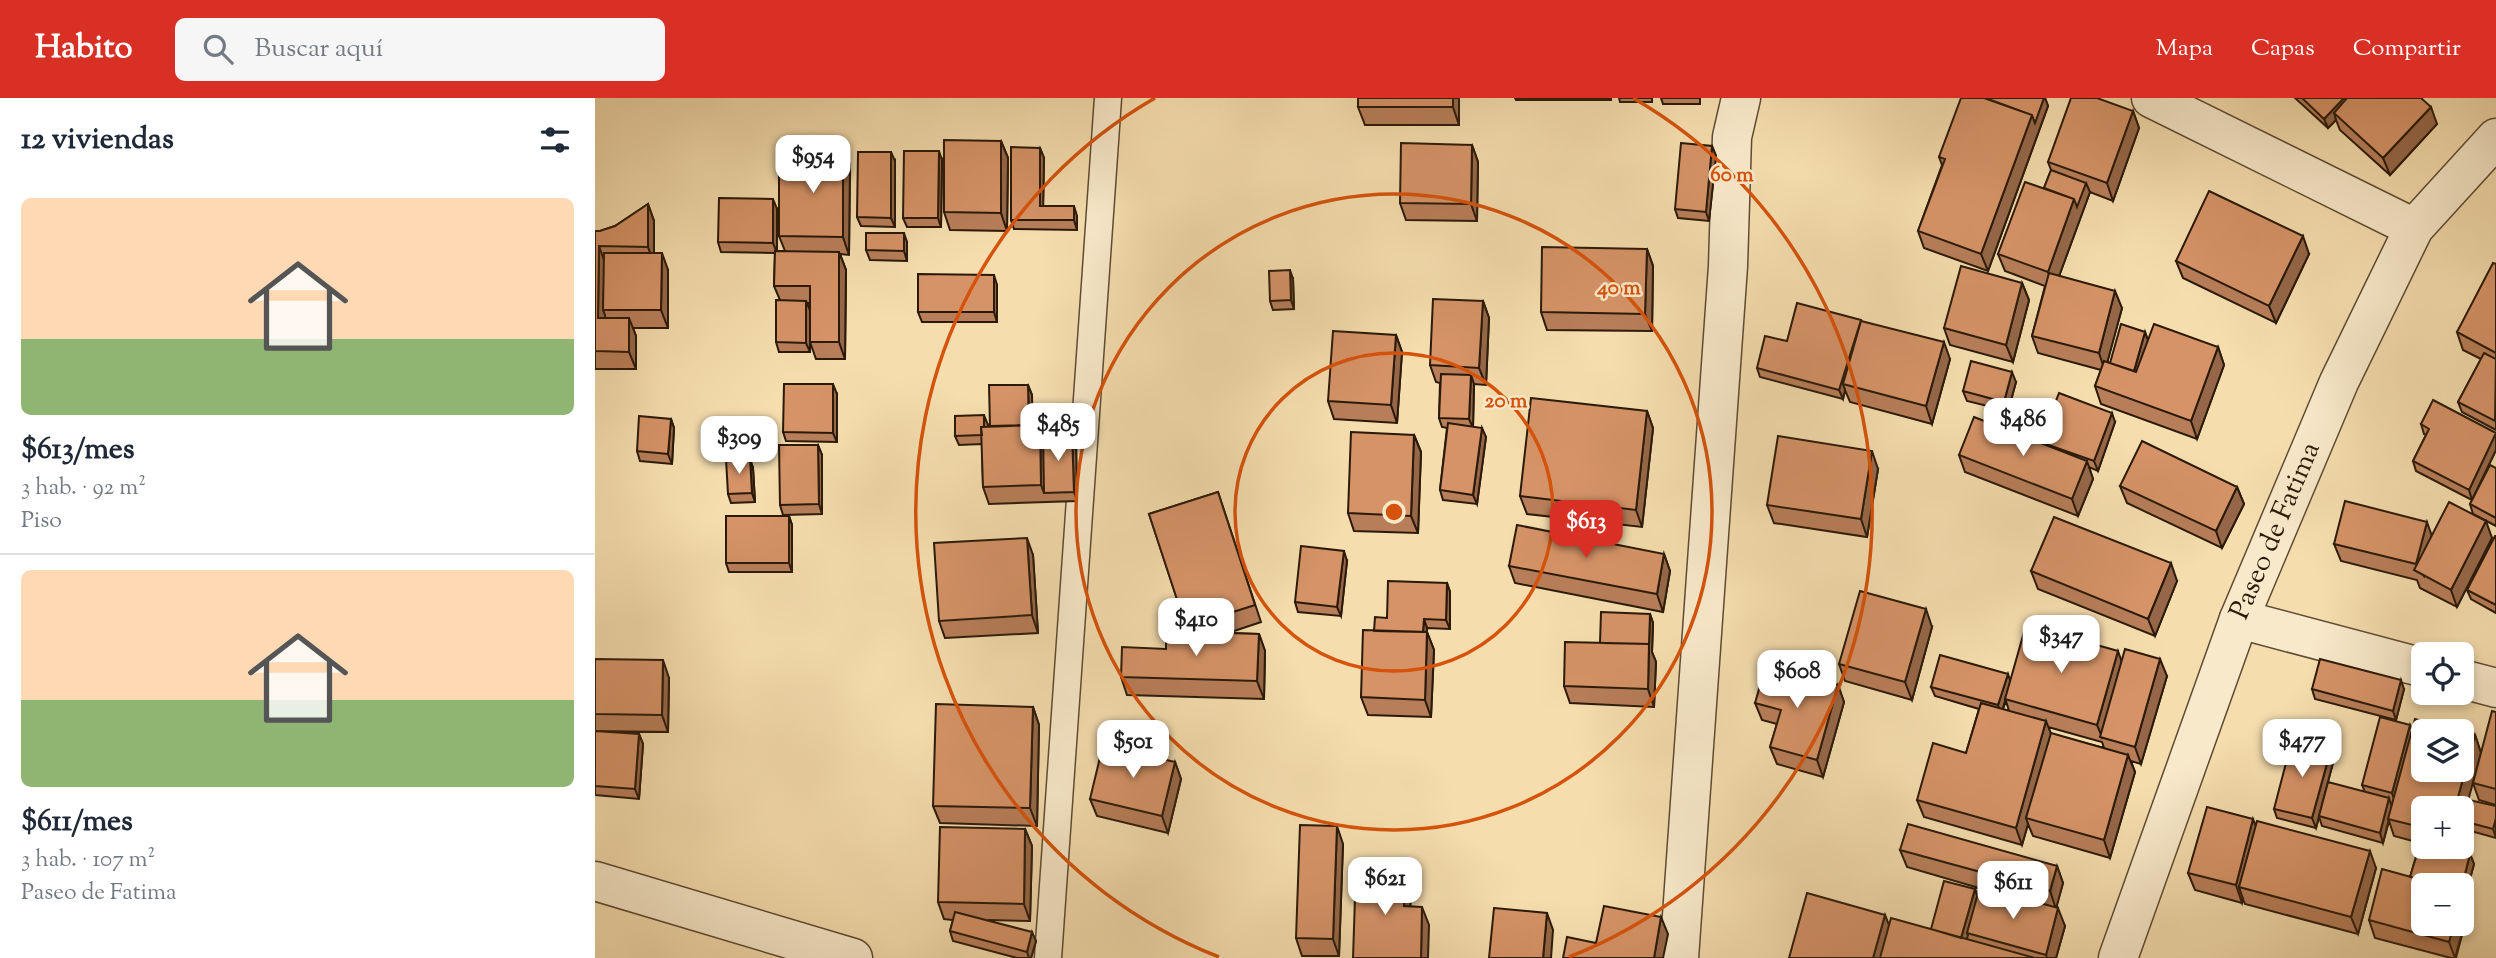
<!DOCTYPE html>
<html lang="es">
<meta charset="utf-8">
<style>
body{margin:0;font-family:"Sorts Mill Goudy",serif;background:#f6f6f7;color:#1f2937;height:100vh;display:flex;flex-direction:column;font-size:26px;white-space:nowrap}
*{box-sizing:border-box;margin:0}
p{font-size:23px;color:#747a83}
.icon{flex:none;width:38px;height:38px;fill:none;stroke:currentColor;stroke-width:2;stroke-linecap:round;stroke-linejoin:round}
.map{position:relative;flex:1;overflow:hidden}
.drawer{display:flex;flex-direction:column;background:#fff;width:595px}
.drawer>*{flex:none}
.buttons{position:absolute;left:1816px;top:544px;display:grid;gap:14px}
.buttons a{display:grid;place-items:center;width:63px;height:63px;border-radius:10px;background:#fff;box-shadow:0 4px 10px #0003;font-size:35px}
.price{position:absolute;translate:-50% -60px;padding:0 16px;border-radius:14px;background:#fff;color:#222;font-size:23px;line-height:46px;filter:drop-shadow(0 2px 4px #0008)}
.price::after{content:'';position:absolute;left:50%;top:42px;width:21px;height:16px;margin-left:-10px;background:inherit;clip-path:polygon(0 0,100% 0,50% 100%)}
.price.active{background:#d93025;color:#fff}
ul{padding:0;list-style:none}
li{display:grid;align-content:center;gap:14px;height:371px;padding:0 21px}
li+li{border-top:2px solid #e0e1e3}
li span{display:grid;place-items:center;height:217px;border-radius:10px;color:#555}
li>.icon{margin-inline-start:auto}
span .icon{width:126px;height:126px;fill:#fffc;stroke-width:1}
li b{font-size:30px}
h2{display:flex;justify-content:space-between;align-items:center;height:84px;padding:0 21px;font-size:30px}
header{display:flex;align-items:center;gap:42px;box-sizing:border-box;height:98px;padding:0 35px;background:#d93025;color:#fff}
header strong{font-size:33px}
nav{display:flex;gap:38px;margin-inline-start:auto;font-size:24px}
.search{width:490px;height:63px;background:#f6f6f7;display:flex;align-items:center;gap:18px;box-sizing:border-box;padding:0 24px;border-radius:10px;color:#747a83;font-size:26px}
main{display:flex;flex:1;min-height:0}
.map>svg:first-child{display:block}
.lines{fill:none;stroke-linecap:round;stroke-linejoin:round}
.service-casing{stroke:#5e4b33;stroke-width:29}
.minor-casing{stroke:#5e4b33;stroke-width:41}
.tertiary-casing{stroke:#5e4b33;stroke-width:41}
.service{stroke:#f8e9ca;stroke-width:26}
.minor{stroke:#f8e9ca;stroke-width:38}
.tertiary{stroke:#f8e9ca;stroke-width:38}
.wall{fill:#b77e59;stroke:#2b1a0a;stroke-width:2;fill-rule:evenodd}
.shaded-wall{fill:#956748;stroke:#2b1a0a;stroke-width:2}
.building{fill:#d59367;stroke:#2b1a0a;stroke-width:2}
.ring{fill:none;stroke:#d5530c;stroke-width:3.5}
.labels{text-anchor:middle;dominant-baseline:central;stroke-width:5;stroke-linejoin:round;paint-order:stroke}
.street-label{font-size:28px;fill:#2b1a0a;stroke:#f8e9ca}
.centre{fill:#d5530c;stroke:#f8e9ca;stroke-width:3.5}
.ring-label{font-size:21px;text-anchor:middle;font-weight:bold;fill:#d5530c;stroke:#f8e9ca;stroke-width:5;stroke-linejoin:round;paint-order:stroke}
</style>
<header>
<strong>Habito</strong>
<div class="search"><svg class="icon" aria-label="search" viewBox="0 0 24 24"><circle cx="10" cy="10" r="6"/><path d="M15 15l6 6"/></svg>Buscar aquí</div>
<nav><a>Mapa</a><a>Capas</a><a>Compartir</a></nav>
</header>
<main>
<section class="drawer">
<h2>12 viviendas<svg class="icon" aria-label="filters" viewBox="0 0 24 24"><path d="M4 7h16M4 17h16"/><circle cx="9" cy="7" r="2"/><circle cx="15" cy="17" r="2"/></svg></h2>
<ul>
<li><span style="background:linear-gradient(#ffd9b3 65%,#8fb573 0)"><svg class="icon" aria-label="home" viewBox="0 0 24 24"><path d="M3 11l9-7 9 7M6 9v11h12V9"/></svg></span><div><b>$613/mes</b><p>3 hab. · 92 m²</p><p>Piso</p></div></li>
<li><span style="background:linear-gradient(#ffd9b3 60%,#8fb573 0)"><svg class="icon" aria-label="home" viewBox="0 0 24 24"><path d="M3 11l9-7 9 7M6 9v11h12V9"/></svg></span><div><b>$611/mes</b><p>3 hab. · 107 m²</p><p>Paseo de Fatima</p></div></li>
</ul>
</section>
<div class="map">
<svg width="1901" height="860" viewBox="0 0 1901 860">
<rect width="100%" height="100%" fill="#f5ddae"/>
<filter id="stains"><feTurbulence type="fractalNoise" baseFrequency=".00286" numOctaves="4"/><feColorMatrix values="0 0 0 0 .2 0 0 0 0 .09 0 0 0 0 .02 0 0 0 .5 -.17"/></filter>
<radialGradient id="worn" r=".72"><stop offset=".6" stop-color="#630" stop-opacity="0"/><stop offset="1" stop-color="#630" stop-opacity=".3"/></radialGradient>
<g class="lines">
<!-- service casing -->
<g class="service-casing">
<path id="service" d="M453 860 513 0"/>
</g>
<!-- minor casing -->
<g class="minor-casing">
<path id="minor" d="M1556 0 1819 130
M1644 521 1829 570
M1867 581 1901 590
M0 783 258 860
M1084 860 1133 168 1137 39 1146 0"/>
</g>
<!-- tertiary casing -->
<g class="tertiary-casing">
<path id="tertiary" d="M1523 860 1644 521 1744 284 1819 130 1901 40"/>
</g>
<!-- service -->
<use href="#service" class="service"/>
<!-- minor -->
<use href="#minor" class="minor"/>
<!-- tertiary -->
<use href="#tertiary" class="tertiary"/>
</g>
<!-- wall -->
<path class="wall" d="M864 0V27H770L763 9Z
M920 0H1016V2H921Z
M1024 0H1057V4H1025Z
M1066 0H1105V6H1068Z
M1393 0H1450L1453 8 1393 173 1329 150 1323 133 1347 67 1344 59Z
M1700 0H1826L1842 26 1795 77 1745 32 1741 22 1733 30Z
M1538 13 1544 30 1518 103 1495 94 1464 178 1527 210 1512 264 1515 265 1550 234 1553 242 1623 249 1629 267 1602 341 1506 306 1500 288 1506 272 1443 255 1437 238 1450 188 1410 173 1403 156 1449 90 1456 72 1453 64Z
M406 43 413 60 412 133 355 132 349 114Z
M877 47 883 64 882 123 811 122 805 105Z
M1117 48 1121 58 1114 123 1083 120 1080 111Z
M248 49 255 67 254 157 245 156 251 172 250 261H221L215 244V205H212L215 212V254H184L181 244 185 202 179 188 180 155 126 154 123 144 182 111V153H190L184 138 207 72Z
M445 50 449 60 448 108 482 118V132L419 131 416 122Z
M347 62 346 129H312L308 120Z
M300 63V129L266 128 262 119Z
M53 106 59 123V155L73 172V230H38L41 238V271H0V133H5L20 128Z
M312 144V163L275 162 271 152Z
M1052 151 1058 168 1057 233 952 232 946 214Z
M1714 156 1681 225 1588 180 1581 163Z
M1901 166V332L1867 314 1863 304 1886 261 1868 252 1862 234Z
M698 181 699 211 678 212 675 203Z
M1427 185 1434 202 1418 264 1355 247 1349 230Z
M402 187V224H327L323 214Z
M888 203 894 220 891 287 879 286 878 328 891 339 882 406 848 402 845 392 852 330 847 329 844 320 845 285 841 284 835 267Z
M1266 223 1355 261 1337 326 1255 304 1250 292 1248 301 1165 279 1162 270 1192 243Z
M801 237 807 254 802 325 739 321 733 303Z
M1421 284 1413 313 1372 303 1368 293Z
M433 287 437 297V327L448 335 481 343 482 403 394 406 388 389 387 346 364 347 360 338 393 327V328H395Z
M242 296V344L191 343 188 334Z
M1052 313 1058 330 1047 429 932 416 925 398Z
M76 321 79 330 77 366 45 363 42 353Z
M1520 324 1503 373 1494 369 1498 381 1483 418 1370 374 1364 357 1446 345 1445 344Z
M1826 326 1901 335V352L1879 398 1901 370V428L1878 416 1875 406 1877 402 1821 373 1818 363 1831 337 1829 336Z
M819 337 826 354 823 435 759 433 753 415Z
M223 347 227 357V416L188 417 185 407Z
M158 370 160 404 136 405 133 396Z
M1283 371 1272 439 1179 425 1172 407Z
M1525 388 1642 389 1649 406 1627 450 1532 405Z
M623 394 666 524 633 535 664 536 670 553 669 601 532 597 526 579 571 551 593 534 554 416Z
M194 418 197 427V474H134L131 465Z
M1837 438 1897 440 1862 509 1825 490 1822 482 1746 463 1739 446Z
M1901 438V515L1876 501 1872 492Z
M1069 456 1075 473 1068 514 920 485 914 468Z
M438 457 443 535 350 540 344 523Z
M752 463 746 518 703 514 700 504Z
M1436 473 1582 483 1560 538 1443 491Z
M852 485 855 494V531L832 530V534L839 552 836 619 773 617 766 599 779 533 792 520Z
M1055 516 1058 525 1057 554 1061 564 1059 609 975 605 969 588 1005 545Z
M1337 529 1317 602 1250 583 1244 566Z
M0 561 74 580 73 634 0 633Z
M1527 563 1572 578 1546 666 1536 663 1540 674 1515 760 1438 738 1433 726 1427 747 1329 719 1322 702 1371 655 1384 611 1340 598 1336 589 1415 583ZM1411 603 1414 613 1408 611ZM1453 629 1507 644 1509 650 1456 636Z
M1243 587 1249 604 1228 679 1182 666 1175 649 1182 626 1167 622 1160 605Z
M1717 591H1809L1801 622 1720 601Z
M438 609 444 627 442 728 345 725 338 708Z
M1901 614V707L1884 702 1878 685Z
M1815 627 1817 631 1880 637 1886 655 1829 710V749H1861L1860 752 1875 756 1879 766 1870 799 1874 810 1861 860H1856L1780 840 1774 822 1815 779 1825 745 1799 738 1794 723 1788 745 1727 728 1724 719 1721 730 1682 720 1679 711 1739 661 1725 713 1770 694 1767 687Z
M0 633 44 636 48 646 44 701 0 697Z
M580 664 586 681 573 735 502 718 495 701Z
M1901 708V740L1872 732 1868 723Z
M1660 727 1781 770 1763 836 1650 806 1648 801 1647 805 1600 792 1593 775Z
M430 731 437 748 435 823 393 822 441 843 436 860H422L358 843 355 833 358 822 349 821 343 804Z
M748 746 744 858H707L701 840Z
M1305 752 1462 768 1468 785 1461 809 1470 828 1461 860H1194L1290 817 1294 828 1336 831 1380 791 1382 798 1384 790 1312 769Z"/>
<!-- shaded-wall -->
<path class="shaded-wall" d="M858 0H864V27L858 9Z
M1449 0H1450L1453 8 1393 173 1386 156 1437 17Z
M1749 0H1761L1739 15 1741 22 1733 30 1729 21Z
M1836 9 1842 26 1795 77 1788 60Z
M1538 13 1544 30 1518 103 1512 85Z
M406 43 413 60 412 133 406 115Z
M877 47 883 64 882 123 876 106Z
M1117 48 1121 58 1114 123 1111 114Z
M248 49 255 67 254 157 248 139Z
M445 50 449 60 448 118 445 108Z
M344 53 347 62 346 129 343 120Z
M296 54 300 63V129L296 120Z
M1491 85 1495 94 1459 192 1453 174 1479 101Z
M178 101 182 111V155L178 145Z
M53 106 59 123V166L53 149Z
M479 108 482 118V132L479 122Z
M309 135 312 144V163L309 153Z
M1708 138 1714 156 1681 225 1674 208Z
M4 148 10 165 8 212 10 217 9 238 3 220Z
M1052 151 1058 168 1057 233 1050 216Z
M244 154 251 172 250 261 244 244Z
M67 155 73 172V230L66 212Z
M695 172 698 181 699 211 696 202Z
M399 177 402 187V224L399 214Z
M1427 185 1434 202 1418 264 1411 247Z
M1520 193 1527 210 1510 273 1504 255Z
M211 203 215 212V254L211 245Z
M888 203 894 220 891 287 884 270Z
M34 220 41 238V271L34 254Z
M1266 222 1248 286 1250 292 1248 301 1244 292Z
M1550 234 1553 243 1542 284 1539 274Z
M801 237 807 254 802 325 796 307Z
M1349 244 1355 261 1337 326 1331 308Z
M1623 249 1629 267 1602 341 1596 323Z
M1417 274 1421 284 1413 313 1409 304Z
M876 277 879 286 878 330 874 321Z
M238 286 242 296V344L238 335Z
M433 287 437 297 438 339 434 330Z
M1052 313 1058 330 1047 429 1041 412Z
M1517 315 1520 324 1503 373 1499 363Z
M389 317 393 327V346L389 337Z
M76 321 79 330 77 366 73 356Z
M445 327 451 344 449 395 446 387Z
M887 330 891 339 882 406 878 397Z
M477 334 481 343 482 403 479 394Z
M1901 335V352L1877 402 1874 392Z
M819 337 826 354 823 435 816 418Z
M223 347 227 357V416L224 406Z
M1277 353 1283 371 1272 439 1266 421Z
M155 360 158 370 160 404 157 395Z
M1492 363 1498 381 1483 418 1477 401Z
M1642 389 1649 406 1627 450 1621 433Z
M194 418 197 427V474L194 465Z
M1891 423 1897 440 1862 509 1856 492Z
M1832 424 1838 441 1829 478 1821 466Z
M432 440 438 457 443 535 437 517Z
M749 453 752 463 746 518 742 509Z
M1069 456 1075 473 1068 514 1062 496Z
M1576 465 1582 483 1560 538 1553 521Z
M852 485 855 494V531L851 522Z
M1331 511 1337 529 1317 602 1310 584Z
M1055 516 1058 525 1057 554 1061 564 1059 609 1053 591Z
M829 521 832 530 831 546 828 537Z
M832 534 839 552 836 619 830 602Z
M664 536 670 553 669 601 662 583Z
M1523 553 1529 570 1507 639 1502 627Z
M1565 561 1572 578 1546 666 1540 649Z
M68 562 74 580 73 634 67 617Z
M1413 576 1416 585 1410 601V603L1406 617 1403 607Z
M1806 582 1809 591 1801 622 1798 613Z
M1243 587 1249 604 1228 679 1222 662Z
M438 609 444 627 442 728 435 710Z
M1451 623 1458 641 1431 720 1433 726 1427 747 1421 730Z
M1815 627 1819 636 1800 704 1797 695Z
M44 636 48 646 44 701 40 691Z
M1880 637 1886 655 1867 725V710H1860Z
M1736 651 1739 661 1721 730 1717 720Z
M1533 657 1540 674 1515 760 1509 742Z
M580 664 586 681 573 735 567 718Z
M1794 700 1797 709 1788 745 1785 735Z
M1901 720V740L1898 731Z
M1658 721 1665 738 1644 789 1648 801 1647 805 1641 787Z
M742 728 748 746 744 858 738 841Z
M430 731 437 748 435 823 429 806Z
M1775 753 1781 770 1763 836 1756 819Z
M1875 756 1879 766 1870 799 1874 810 1860 860 1854 844 1859 826H1867V788Z
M1462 768 1468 785 1461 811 1455 793Z
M810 772 816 790 815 826 809 808Z
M1380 791 1383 800 1372 835 1373 837 1366 860 1363 851Z
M827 809 834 827 833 860H826Z
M1463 810 1470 828 1461 860H1452L1451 857Z
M952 815 958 832 956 860H948Z
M1290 817 1297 835 1289 860H1278Z
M1066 819 1073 836 1068 860H1059Z
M437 834 441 843 436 860H434L432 854Z"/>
<!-- building -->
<path class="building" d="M763 0H858V9H763Z
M1366 0H1389L1437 17 1386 156 1323 133 1350 61 1344 59Z
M1393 0H1449L1440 25 1437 17 1393 1Z
M1476 0H1502L1538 13 1512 85 1453 64Z
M1707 0H1749L1729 21Z
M1752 0H1826L1836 9 1788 60 1739 15Z
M349 42 406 43V115L349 114Z
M806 45 877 47 876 106 805 105Z
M1086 45 1117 48 1111 114 1080 111Z
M208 48 248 49V139L184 138V72H207Z
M416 49 445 50V108H479V122H416Z
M309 53H344L343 120H308Z
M263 54H296V120L262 119Z
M1456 72 1491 85 1482 109 1479 101 1449 90Z
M1430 84 1479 101 1453 174 1403 156Z
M1614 93 1708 138 1674 208 1581 163Z
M124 100 178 101V145L123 144Z
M53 106V149L4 148 3 220H34V254L0 253V133H5L20 128Z
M271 135H309V153L271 152Z
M947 149 1052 151 1050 216 946 214Z
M180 153 244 154V244H215V188H179Z
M9 155H67L66 212H8Z
M1898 165 1901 166V255L1862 234Z
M1366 168 1427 185 1411 247 1349 230Z
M695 172 696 202 675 203 674 173Z
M1454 175 1520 193 1504 255 1437 238Z
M323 176 399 177V214H323Z
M838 201 888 203 884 270 835 267Z
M181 202 211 203V245L181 244Z
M1202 205 1266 222 1244 292 1162 270 1170 238 1192 243Z
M1266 223 1349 244 1331 308 1248 286Z
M1526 226 1550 234 1539 273 1515 265Z
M1559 226 1623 249 1596 323 1500 288 1509 263 1541 274Z
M738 233 801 237 796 307 733 303Z
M1889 255 1901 261 1900 323 1863 304Z
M1376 263 1417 274 1409 304 1368 293Z
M846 276 876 277 874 321 844 320Z
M189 286H238V335L188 334Z
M394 287H433L434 327 395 328Z
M1464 295 1517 315 1499 363 1445 344Z
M936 300 1052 313 1041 412 925 398Z
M1838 302 1901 335 1874 392 1818 363 1834 331 1826 326Z
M389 317V329H386L387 337 360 338V318Z
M44 318 76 321 73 356 42 353Z
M1379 319 1492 363 1477 401 1364 357Z
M853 325 887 330 878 397 845 392Z
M445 327 446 387 388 389 386 329Z
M477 334 479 394 449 395 448 335Z
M756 334 819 337 816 418 753 415Z
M1183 338 1277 353 1266 421 1172 407Z
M1547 343 1642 389 1621 433 1525 388Z
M184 347H223L224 406 185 407Z
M155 360 157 395 133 396 131 361Z
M1895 367 1901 370V420L1875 406Z
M623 394 660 507 591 529 554 416Z
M1750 403 1832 424 1821 466 1739 446Z
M1854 404 1891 423 1856 492 1819 472Z
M131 418H194V465H131Z
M1459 419 1576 465 1553 521 1436 473Z
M922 427 1069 456 1062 496 914 468Z
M1900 438H1901V507L1872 492Z
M432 440 437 517 344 523 339 445Z
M706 448 749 453 742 509 700 504Z
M793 483 852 485 851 522 829 521 828 534 779 533 780 519 792 520Z
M1265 493 1331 511 1310 584 1244 566Z
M1006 514 1055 516 1054 546 1005 545Z
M1431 527 1523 553 1502 627 1410 601Z
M768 532 832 534 830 602 766 599Z
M571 533 664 536 662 583 526 579 527 549 571 551Z
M970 544 1054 546 1053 591 969 588Z
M1530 551 1565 561 1540 649 1505 639Z
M1345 557 1413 576 1403 607 1336 589Z
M0 561 68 562 67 617 0 616Z
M1725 561 1806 582 1798 613 1717 591Z
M1171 567 1243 587 1222 662 1175 649 1186 612 1160 605Z
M1386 605 1451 623 1421 730 1322 702 1338 645 1371 655Z
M341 606 438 609 435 710 338 708Z
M1897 613 1901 614V691L1878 685Z
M1785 619 1815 627 1797 695 1767 687Z
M1820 621 1865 634H1829V672H1867V634L1880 637 1860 710H1829V730L1793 721Z
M0 633 44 636 40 691 0 688Z
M1456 635 1533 657 1509 742 1431 720Z
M1697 642 1736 651 1717 720 1679 711Z
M508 647 580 664 567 718 495 701Z
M1733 684 1794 700 1785 735 1724 718Z
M1874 702 1901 708V720L1898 731 1868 723Z
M1612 709 1658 721 1641 787 1593 775Z
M1662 723 1775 753 1756 819 1644 789Z
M1313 726 1462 768 1455 793 1305 752Z
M705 727 742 728 738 841 701 840Z
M345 729 430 731 429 806 343 804Z
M1826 743 1829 744V749H1848L1875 756 1867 788H1849L1815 779Z
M761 770 810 772 809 808 827 809 826 860H758Z
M1787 771 1849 788H1829V826H1859L1854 844 1774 822Z
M1349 783 1380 791 1366 840 1336 831Z
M1385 788 1463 810 1451 857 1372 835Z
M1212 795 1290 817 1278 860H1194Z
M1009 808 1066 819 1059 860H968L972 839 1001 845Z
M899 810 952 815 948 860H894Z
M360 814 437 834 432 854 355 833Z
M1296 820 1440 860H1285Z"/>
<!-- distance rings -->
<g class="ring">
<circle cx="799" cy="414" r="159"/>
<circle cx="799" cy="414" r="318"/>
<path d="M624 859A478 478 0 0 1 560 0M1038 0A478 478 0 0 1 974 859"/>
</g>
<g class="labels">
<!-- street labels -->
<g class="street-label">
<text transform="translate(1681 433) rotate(-67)">Paseo de Fatima</text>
</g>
</g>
<circle cx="799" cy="414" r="10" class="centre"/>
<g class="ring-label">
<text x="1137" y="83">60 m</text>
<text x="1024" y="196">40 m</text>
<text x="911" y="309">20 m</text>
</g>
<rect width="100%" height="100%" filter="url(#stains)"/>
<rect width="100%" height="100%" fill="url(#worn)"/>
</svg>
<div class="buttons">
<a><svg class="icon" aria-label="locate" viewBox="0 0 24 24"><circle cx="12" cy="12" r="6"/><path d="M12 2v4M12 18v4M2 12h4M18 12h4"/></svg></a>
<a><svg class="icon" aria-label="layers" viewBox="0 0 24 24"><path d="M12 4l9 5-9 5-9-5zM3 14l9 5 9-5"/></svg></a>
<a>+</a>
<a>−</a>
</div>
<b class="price" style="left:218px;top:97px">$954</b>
<b class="price" style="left:1428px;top:360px">$486</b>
<b class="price" style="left:463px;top:365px">$485</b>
<b class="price" style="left:144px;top:378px">$309</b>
<b class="price active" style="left:991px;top:462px">$613</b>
<b class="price" style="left:601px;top:560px">$410</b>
<b class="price" style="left:1466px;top:577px">$347</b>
<b class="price" style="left:1202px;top:612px">$608</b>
<b class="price" style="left:1707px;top:681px">$477</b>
<b class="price" style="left:538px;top:682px">$501</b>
<b class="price" style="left:790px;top:819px">$621</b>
<b class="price" style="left:1418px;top:823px">$611</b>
</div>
</main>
